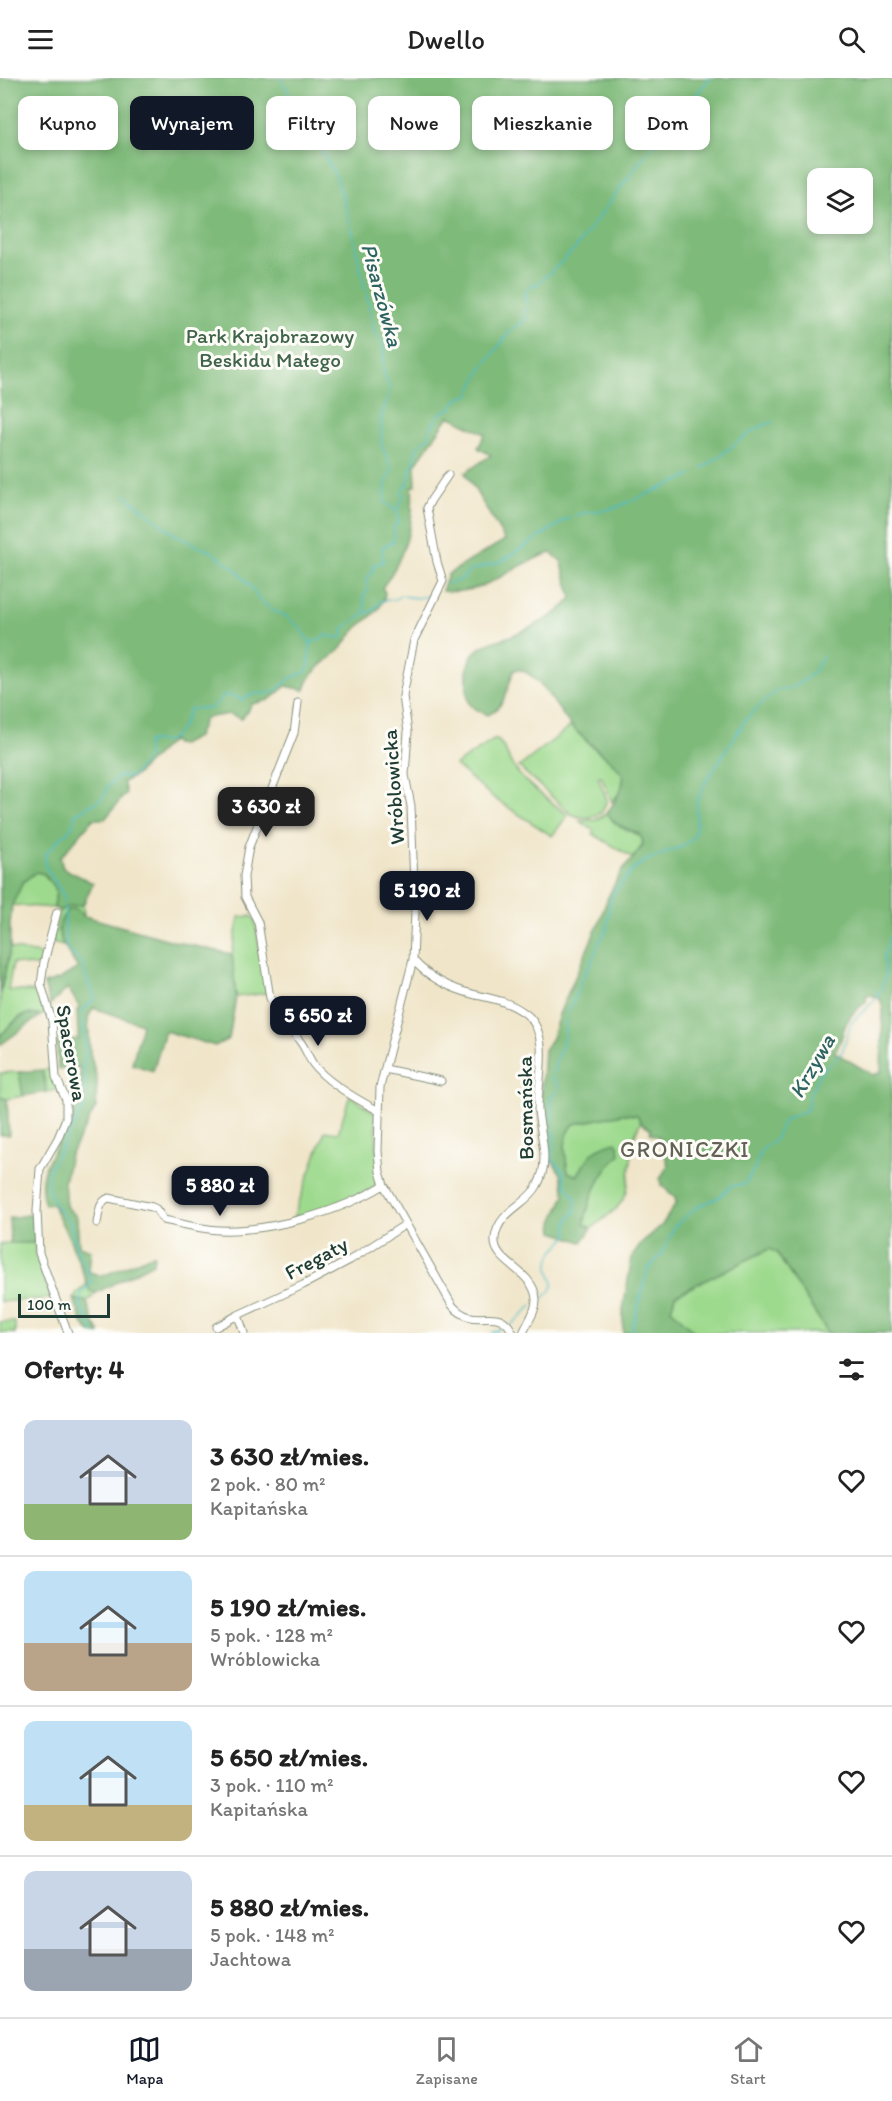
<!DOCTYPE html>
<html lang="pl">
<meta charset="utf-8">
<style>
body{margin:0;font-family:Itim,sans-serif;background:#f2f2f2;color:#222;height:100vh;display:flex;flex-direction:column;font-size:22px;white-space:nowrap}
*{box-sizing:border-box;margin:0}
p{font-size:20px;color:#767676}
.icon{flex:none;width:33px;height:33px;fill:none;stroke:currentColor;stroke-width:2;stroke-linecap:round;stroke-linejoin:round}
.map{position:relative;height:1255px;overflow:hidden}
.panel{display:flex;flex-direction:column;background:#fff;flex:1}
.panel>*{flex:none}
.banner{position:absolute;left:18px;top:18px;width:856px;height:54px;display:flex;gap:12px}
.tools{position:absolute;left:807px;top:90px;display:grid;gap:12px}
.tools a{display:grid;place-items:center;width:66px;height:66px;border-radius:12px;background:#fff;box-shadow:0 3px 9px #0003;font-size:30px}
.scale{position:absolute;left:18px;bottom:15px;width:92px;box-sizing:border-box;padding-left:6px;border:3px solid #1f3d34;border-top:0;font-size:16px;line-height:21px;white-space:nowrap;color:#1f3d34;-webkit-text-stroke:4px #fdfcf7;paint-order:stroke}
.price{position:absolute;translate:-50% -51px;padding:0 14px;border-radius:12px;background:#111827;color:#fff;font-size:20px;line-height:39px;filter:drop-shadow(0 2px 3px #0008)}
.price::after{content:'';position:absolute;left:50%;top:36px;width:18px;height:14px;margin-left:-9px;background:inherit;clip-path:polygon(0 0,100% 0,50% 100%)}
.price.current{background:#222;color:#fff}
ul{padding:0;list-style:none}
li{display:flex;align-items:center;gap:18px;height:150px;padding:0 24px}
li+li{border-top:2px solid #e0e0e0}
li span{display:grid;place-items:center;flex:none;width:168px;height:120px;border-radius:12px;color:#555}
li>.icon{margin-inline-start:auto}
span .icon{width:72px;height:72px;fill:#fffc;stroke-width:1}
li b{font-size:26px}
h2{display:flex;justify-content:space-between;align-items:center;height:72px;padding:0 24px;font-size:26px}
.tag{padding:0 21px;border-radius:12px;background:#fff;box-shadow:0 3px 9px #0003;font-size:21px;line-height:54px}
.tag.current{background:#111827;color:#fff}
header{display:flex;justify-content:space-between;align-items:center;height:78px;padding:0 24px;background:#fff;font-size:27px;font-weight:600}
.tabs{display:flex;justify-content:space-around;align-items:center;height:84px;border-top:2px solid #e0e0e0;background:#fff;font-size:16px;color:#767676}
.tabs a{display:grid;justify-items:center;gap:3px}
.tabs .current{color:#111827}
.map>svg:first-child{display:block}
.green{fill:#9eda8e;stroke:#5e8c61;stroke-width:1.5}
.forest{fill:#7eba79;stroke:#4e7c56;stroke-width:1.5;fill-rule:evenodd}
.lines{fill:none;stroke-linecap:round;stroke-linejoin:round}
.stream{stroke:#4ebcc7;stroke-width:1.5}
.minor-casing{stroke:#88917e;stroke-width:9}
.minor{stroke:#fff;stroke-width:7}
.labels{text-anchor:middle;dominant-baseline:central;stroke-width:6;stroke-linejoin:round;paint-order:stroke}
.park-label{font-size:21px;fill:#3f644a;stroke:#fdfcf7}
.street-label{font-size:21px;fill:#1f3d34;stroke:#fdfcf7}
.water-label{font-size:22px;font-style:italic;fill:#2d6360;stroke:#fdfcf7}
.neighbourhood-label{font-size:22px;letter-spacing:1.5px;fill:#636055;stroke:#fdfcf7}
</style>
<header><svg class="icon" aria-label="menu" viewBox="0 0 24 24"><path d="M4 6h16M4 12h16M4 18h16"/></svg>Dwello<svg class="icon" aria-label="search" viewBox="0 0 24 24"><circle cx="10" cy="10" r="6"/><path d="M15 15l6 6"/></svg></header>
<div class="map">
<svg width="892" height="1255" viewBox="0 0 892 1255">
<rect width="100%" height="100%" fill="#fdfcf7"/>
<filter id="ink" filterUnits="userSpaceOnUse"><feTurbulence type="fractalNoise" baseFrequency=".0167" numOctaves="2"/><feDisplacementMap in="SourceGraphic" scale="12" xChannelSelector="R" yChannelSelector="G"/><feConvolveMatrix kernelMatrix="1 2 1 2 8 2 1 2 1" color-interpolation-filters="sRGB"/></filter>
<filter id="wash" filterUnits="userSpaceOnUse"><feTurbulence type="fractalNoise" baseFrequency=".008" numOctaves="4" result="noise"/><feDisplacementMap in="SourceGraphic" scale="24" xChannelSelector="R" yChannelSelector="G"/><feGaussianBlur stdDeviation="1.35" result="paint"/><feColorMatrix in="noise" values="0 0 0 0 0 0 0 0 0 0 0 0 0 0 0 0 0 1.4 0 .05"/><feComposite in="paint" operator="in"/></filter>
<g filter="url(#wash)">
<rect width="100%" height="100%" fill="#f0e5c9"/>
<!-- green -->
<path class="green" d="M571 648 591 668 612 684 623 697 622 711 612 724 601 698 598 699 607 722 602 734C591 741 583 741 571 736L519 689Z
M495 661C505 665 507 680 513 688 526 708 550 722 568 737L552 758 495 721 455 687Z
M607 735C610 739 613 744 616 746 633 759 656 753 633 780L593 756 594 753 580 743 596 742Z
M36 794 44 796 56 812 54 830 12 827 23 804Z
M83 827 84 838 76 831H69L58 852 63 868 52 865 59 833 69 828Z
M252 838 255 842 267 915 236 919 232 876 239 839Z
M10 870 43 877 40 889 13 885 8 912 40 914 45 936C38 939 36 936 29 936 18 936 8 951 0 958V918Z
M52 991 58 1012 47 1014 42 992Z
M19 994 23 1018 7 1021 0 1019V995Z
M350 1017 376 1036 378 1105 373 1111 320 1134 293 1140 325 1053 338 1055Z
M623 1036 637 1037 641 1043 634 1059 627 1113 624 1120 617 1130 592 1150 584 1146C589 1120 601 1094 620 1076L619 1069 615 1065C592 1070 589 1079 577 1098L568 1094C565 1077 561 1061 574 1046Z
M10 1165H35L36 1177 51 1220 0 1224V1166Z
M769 1171 776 1174 828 1255H694L671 1231 675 1217Z
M87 1206 90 1213 96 1215 87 1224 74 1221 77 1215Z
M0 1244H15V1255H0Z"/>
<!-- forest -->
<path class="forest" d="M0 0H892V1255H828L776 1174 769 1171 675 1217 671 1231 694 1253V1255H623V1232L632 1178 641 1165 662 1147 676 1125 675 1119 661 1107 660 1101 668 1087 659 1059 650 1055 651 1051 642 1045 637 1037 623 1036 574 1046C561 1060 565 1076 568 1094L577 1098C589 1078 592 1070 616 1064L619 1069 620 1076C601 1094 589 1120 584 1146L592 1150 582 1164 554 1154 553 1144 565 1117 561 1096 553 1084 546 1081 540 1030 544 972 552 960 559 936 600 842 608 819 621 794 642 769 643 763 639 756 616 746 607 735C613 727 626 707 623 697 619 686 579 659 569 645 558 632 533 587 514 592 507 609 507 628 488 637 469 629 467 628 467 608 467 597 466 585 473 576 484 563 504 562 518 555 537 547 560 536 572 520L561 483 551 475C510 486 490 518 442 513L448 496 505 462 465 395 491 377 478 370 485 356 449 338 415 387 416 408 412 409C415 446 404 480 382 510L385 514C384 532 368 540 357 550 351 556 347 563 342 569 327 585 311 590 305 612L286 608 269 622 252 626 242 641 229 636 205 640 197 659 181 667 175 666 172 662 135 698 123 704 126 715 105 741H93L60 780 63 790 93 805 83 827 69 828 59 833 54 830 56 812 44 796 36 794 23 804 12 827 10 847V870L0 918ZM818 100H862V146H818ZM866 917H872L880 921 883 930 881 994 873 997 834 974C842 966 841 956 846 946 850 937 858 930 866 924Z
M69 831H76L84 838 177 864 232 876 236 919 229 961 215 968 165 953 153 993 132 986 142 946 93 930 88 940 90 975 97 1001 96 1029 70 1077 64 1104 66 1128 77 1139 79 1168 91 1172 89 1194 103 1198 154 1176 153 1185 96 1215 90 1213 71 1164 52 1126 45 1127C34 1093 52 1080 64 1053 67 1047 67 1040 70 1034 72 1030 79 1025 82 1020L79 989 58 991 57 963 78 961 77 932 80 930 68 910 50 927 44 906 60 901 78 890C65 870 48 852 69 831Z
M28 936 40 938 0 967V958L19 940Z
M42 992 47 1014 23 1018 19 994Z
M0 1019 7 1021 9 1057H0Z
M34 1136 35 1165H10L9 1140Z
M74 1221 87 1224 94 1246 101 1255H90L82 1244Z"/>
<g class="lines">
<!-- stream -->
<path class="stream" d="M703 390C726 376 749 350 773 344
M125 417 174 456 199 469 211 473 236 492 252 510 258 521 274 533 286 538 299 549 311 566
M397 433 403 420 402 412 409 404 410 392 414 385 417 369 429 358 430 351 440 335 451 330 458 321 469 317 481 292 499 268 513 250 521 246 526 240 527 226 524 216 532 206 537 207 575 171 644 78 710 0
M447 506 462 501 469 493 502 483 567 441 583 435 612 431 692 397
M367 535 372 533 381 523 396 521 400 517C410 520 423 521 432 516
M538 1224 550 1214 553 1208C553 1201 549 1196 549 1189 548 1172 562 1167 569 1156L567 1147 569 1141 575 1134 576 1121 565 1106 563 1093 553 1081 552 1074 554 1066V1051L550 1022 558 1011V1007L552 1000 557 979 563 966 567 936 577 915 582 900 592 884 598 866 607 851 610 824 615 813 635 790 649 781 681 769 692 761 696 752 697 723 705 705 746 641 762 625 777 613 792 610 803 603 814 593 823 579
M511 1247 532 1228
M94 1255 81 1228V1215L91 1206V1201L77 1172 70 1144 56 1129 47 1108 49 1092 83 1031 85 1005 83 990 86 976 82 933 95 921C91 908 84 901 84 887L66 870 64 818 45 788V777L61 759 67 755 73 746 75 736 98 723 104 718 108 708 119 698 130 699C138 695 140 687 147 682V666L150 663C155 663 161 664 166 663 179 659 186 642 189 631L212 630 225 617 236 619 242 622 253 616 272 615 291 600 305 594 309 589 310 568 313 563 320 562 325 557 339 560 342 559 344 550 365 535 364 516 368 513 366 501 373 494V487L383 484 382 469 392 464 394 460V449L399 443 397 433 384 424 386 406 392 391 382 368 381 360V340L390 312C388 305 385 299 384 293 381 275 389 271 375 255L353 156 337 100 280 0
M491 1255 506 1249
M633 1255 632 1251 648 1191 661 1177 675 1148 697 1129 719 1119 731 1108 745 1106 755 1090 761 1072 774 1063 784 1042 807 1032 810 1015 820 995 842 974 851 945 874 923 879 915 886 899 884 878 892 854"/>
</g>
</g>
<g filter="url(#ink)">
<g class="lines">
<!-- minor casing -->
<g class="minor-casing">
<path id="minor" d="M448 397 431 422 427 430 437 484 443 503 414 562 403 618 408 654 405 697 411 728 415 834 413 882 380 1009 378 1073 380 1094 384 1107 452 1227C476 1255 498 1223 513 1255
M298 625 294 655 249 769 244 798 245 819 258 844 270 920C277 936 288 948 299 962 305 969 308 979 313 986 327 1005 358 1022 379 1033
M57 834 44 884 41 906 52 943 56 999 66 1022V1040L58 1060 40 1091 37 1133 39 1175 68 1255
M413 882C430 901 451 911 476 917 494 921 511 924 526 936 552 956 537 1004 538 1032 540 1057 551 1084 537 1108 527 1127 498 1133 495 1160 492 1185 534 1192 536 1221 537 1232 527 1245 523 1255
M385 991 441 1003
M97 1145C99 1135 99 1123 109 1120L152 1129 156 1131 164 1142C182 1146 200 1151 219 1152 270 1154 340 1134 384 1107
M216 1249 238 1237
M244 1255 238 1237 303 1207 350 1182 406 1146"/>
</g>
<!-- minor -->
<use href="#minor" class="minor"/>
</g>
</g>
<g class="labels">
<!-- park labels -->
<g class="park-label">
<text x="270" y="257">Park Krajobrazowy<tspan x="270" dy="24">Beskidu Małego</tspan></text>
</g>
<!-- street labels -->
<g class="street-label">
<text transform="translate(393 709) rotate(-94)">Wróblowicka</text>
<text transform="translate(72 975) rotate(80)">Spacerowa</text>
<text transform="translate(525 1030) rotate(-91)">Bosmańska</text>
<text transform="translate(316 1180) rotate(-28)">Fregaty</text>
</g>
<!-- water labels -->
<g class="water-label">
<text transform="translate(382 217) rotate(75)">Pisarzówka</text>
<text transform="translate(812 988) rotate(-60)">Krzywa</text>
</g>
<!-- neighbourhood labels -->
<g class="neighbourhood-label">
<text x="685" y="1071">GRONICZKI</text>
</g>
</g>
</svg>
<div class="tools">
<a><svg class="icon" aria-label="layers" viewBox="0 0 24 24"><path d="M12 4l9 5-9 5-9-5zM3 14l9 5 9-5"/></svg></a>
</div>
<div class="scale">100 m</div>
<b class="price current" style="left:266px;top:760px">3 630 zł</b>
<b class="price" style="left:427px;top:844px">5 190 zł</b>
<b class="price" style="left:318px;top:969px">5 650 zł</b>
<b class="price" style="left:220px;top:1139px">5 880 zł</b>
<div class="banner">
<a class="tag">Kupno</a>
<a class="tag current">Wynajem</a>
<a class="tag">Filtry</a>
<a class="tag">Nowe</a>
<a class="tag">Mieszkanie</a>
<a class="tag">Dom</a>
</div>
</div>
<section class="panel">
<h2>Oferty: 4<svg class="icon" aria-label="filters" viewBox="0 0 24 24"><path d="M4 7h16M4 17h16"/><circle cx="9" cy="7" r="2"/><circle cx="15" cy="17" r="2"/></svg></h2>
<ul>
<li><span style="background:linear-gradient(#c9d6e8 70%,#8fb573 0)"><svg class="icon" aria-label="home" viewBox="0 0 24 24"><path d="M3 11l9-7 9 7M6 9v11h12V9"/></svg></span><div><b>3 630 zł/mies.</b><p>2 pok. · 80 m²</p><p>Kapitańska</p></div><svg class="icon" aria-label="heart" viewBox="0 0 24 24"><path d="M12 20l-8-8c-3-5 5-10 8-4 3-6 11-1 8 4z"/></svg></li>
<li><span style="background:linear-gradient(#bfe0f5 60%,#b9a48a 0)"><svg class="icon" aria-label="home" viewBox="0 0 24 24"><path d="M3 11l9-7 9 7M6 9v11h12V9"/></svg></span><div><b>5 190 zł/mies.</b><p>5 pok. · 128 m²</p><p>Wróblowicka</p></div><svg class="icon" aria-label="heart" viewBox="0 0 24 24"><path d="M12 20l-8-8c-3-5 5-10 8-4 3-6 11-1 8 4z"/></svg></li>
<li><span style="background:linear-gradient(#bfe0f5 70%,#c2b280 0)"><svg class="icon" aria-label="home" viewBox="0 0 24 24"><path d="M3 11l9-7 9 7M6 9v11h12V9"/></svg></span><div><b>5 650 zł/mies.</b><p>3 pok. · 110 m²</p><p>Kapitańska</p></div><svg class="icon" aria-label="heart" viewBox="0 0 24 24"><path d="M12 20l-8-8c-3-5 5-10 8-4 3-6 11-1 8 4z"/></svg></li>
<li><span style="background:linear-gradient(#c9d6e8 65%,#9aa5b1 0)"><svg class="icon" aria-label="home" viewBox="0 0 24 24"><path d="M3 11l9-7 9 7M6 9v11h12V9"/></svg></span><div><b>5 880 zł/mies.</b><p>5 pok. · 148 m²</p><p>Jachtowa</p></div><svg class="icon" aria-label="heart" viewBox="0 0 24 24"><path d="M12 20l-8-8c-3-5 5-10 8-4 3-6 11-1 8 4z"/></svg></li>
</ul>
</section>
<nav class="tabs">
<a class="current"><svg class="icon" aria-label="map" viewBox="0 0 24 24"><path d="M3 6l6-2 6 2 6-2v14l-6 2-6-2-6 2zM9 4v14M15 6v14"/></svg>Mapa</a>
<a><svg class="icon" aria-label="saved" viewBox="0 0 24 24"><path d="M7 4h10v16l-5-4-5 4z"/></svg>Zapisane</a>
<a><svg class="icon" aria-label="home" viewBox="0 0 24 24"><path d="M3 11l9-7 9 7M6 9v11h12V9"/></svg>Start</a>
</nav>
